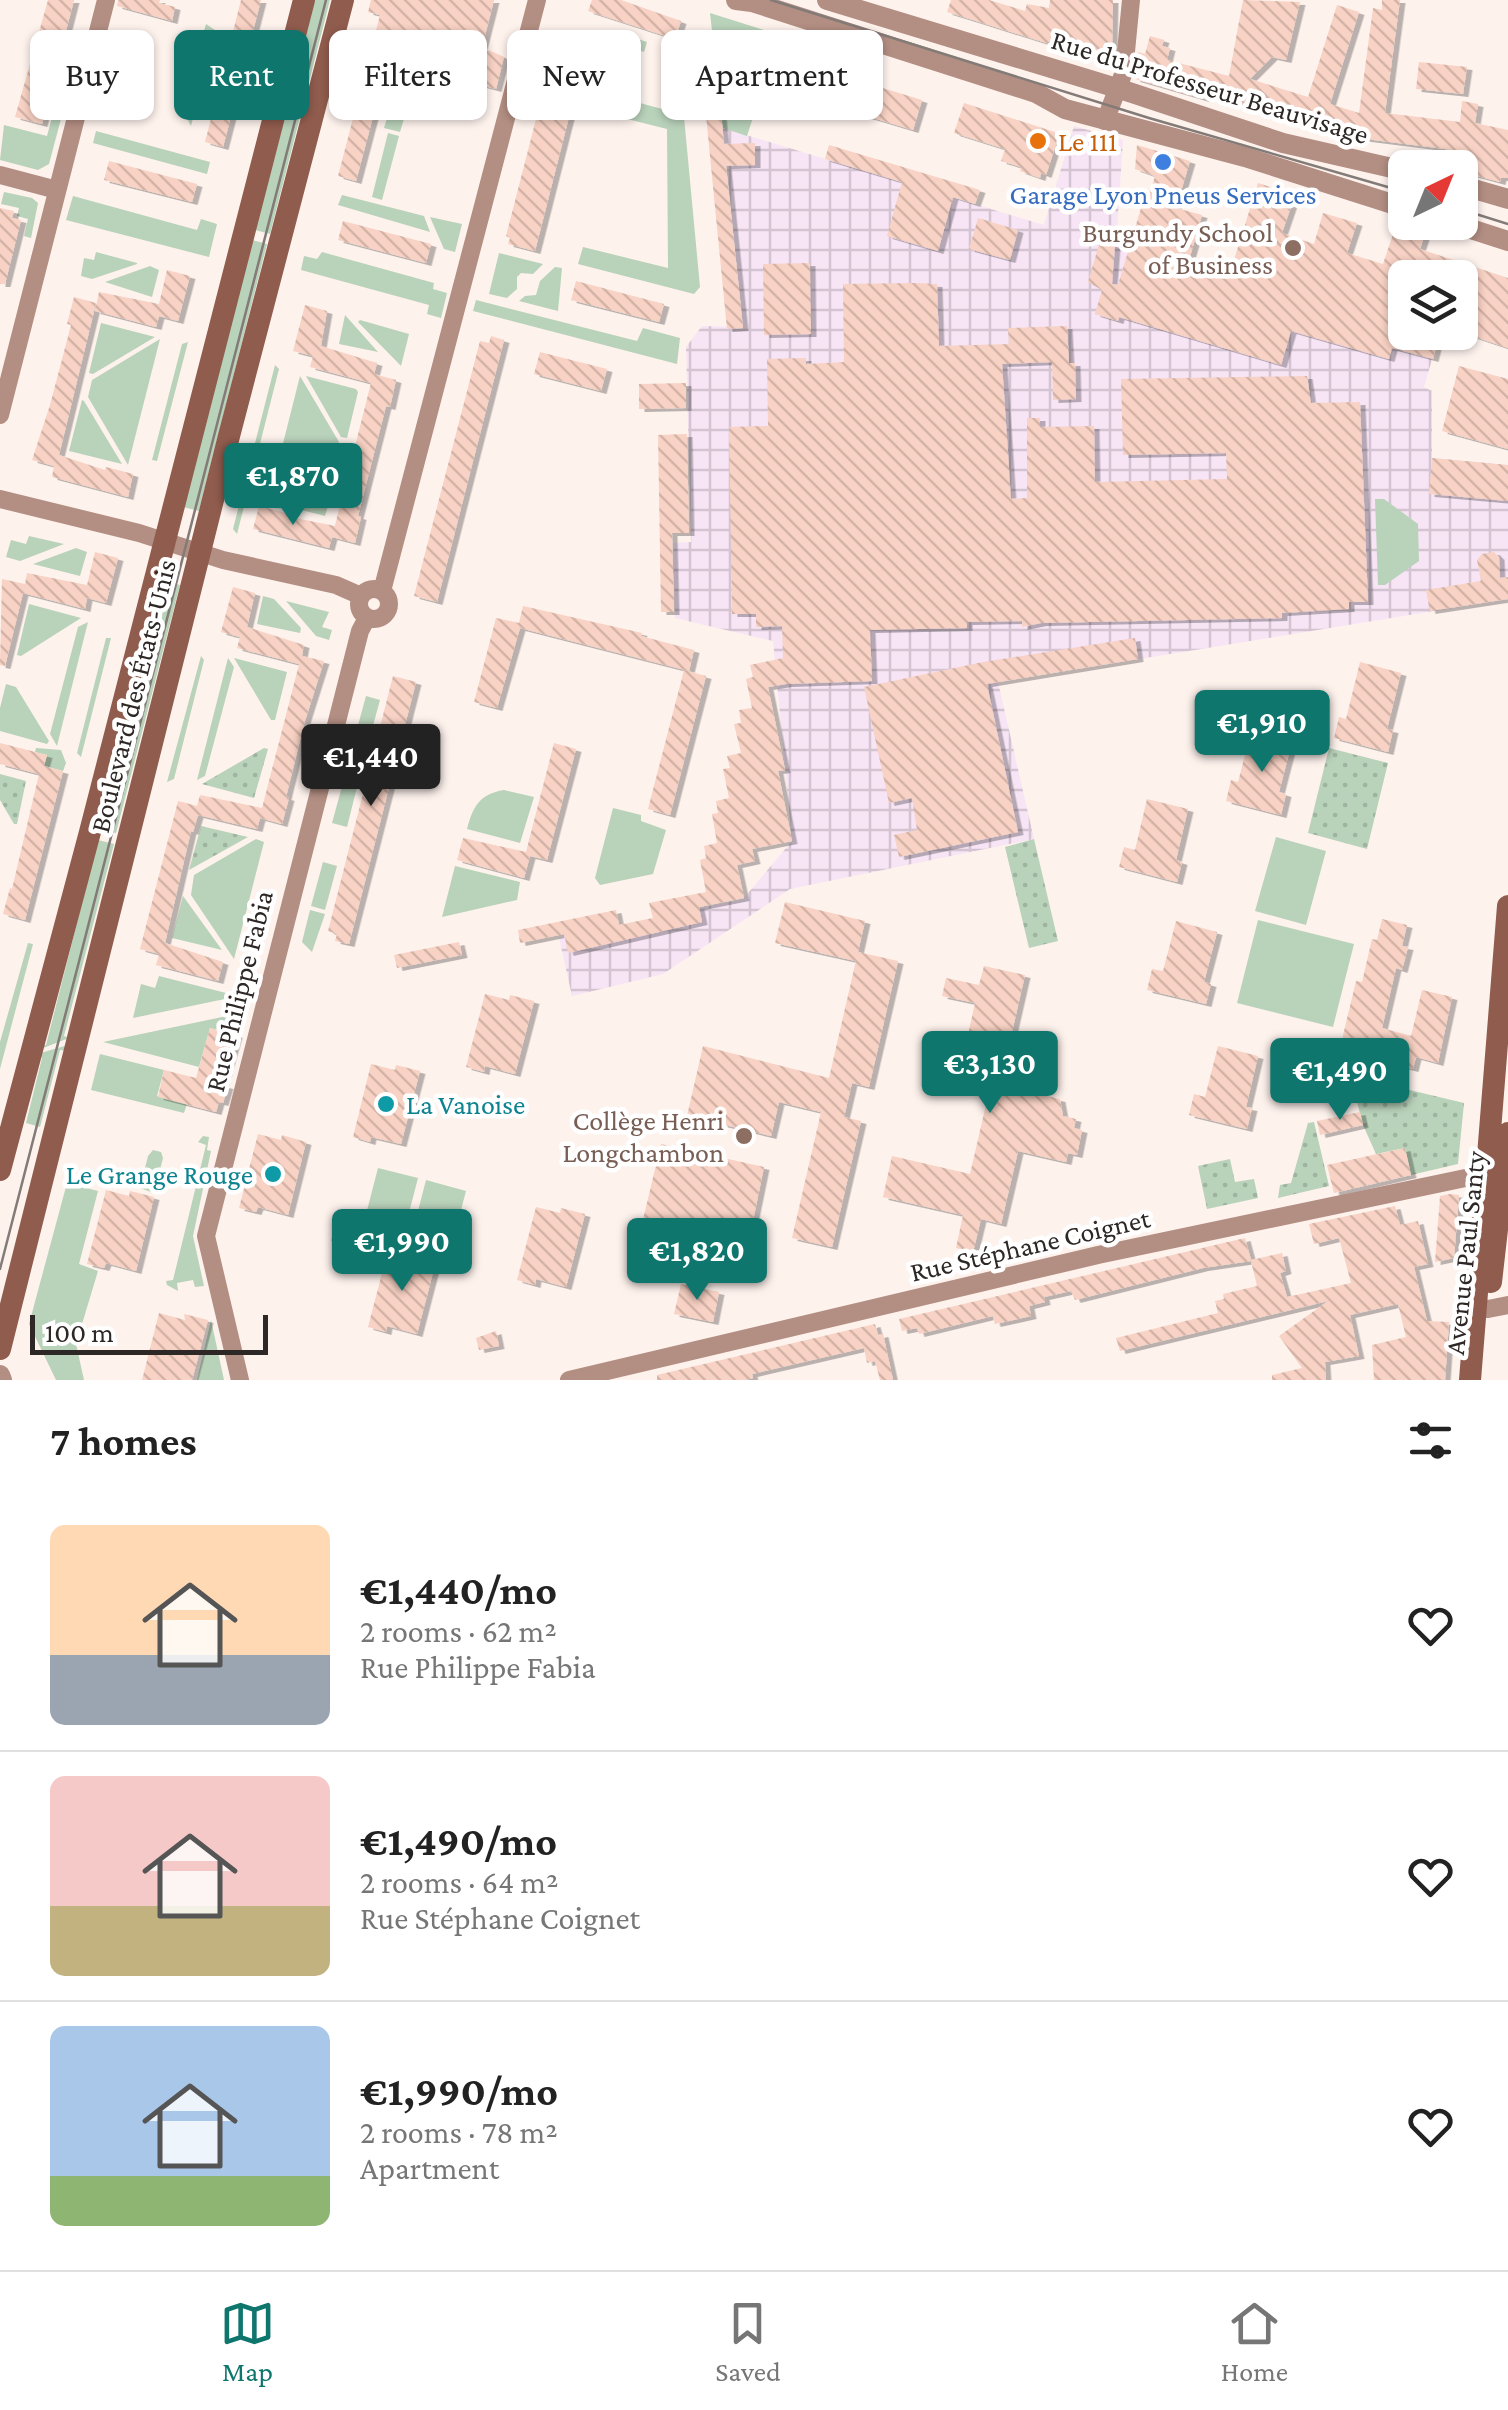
<!DOCTYPE html>
<meta charset="utf-8">
<style>
body{margin:0;font-family:"Crimson Pro",serif;background:#f2f2f2;color:#222;height:100vh;display:flex;flex-direction:column;font-size:38px;white-space:nowrap}
*{box-sizing:border-box;margin:0}
p{font-size:32px;color:#767676}
.icon{flex:none;width:55px;height:55px;fill:none;stroke:currentColor;stroke-width:2;stroke-linecap:round;stroke-linejoin:round}
.map{position:relative;height:1380px;overflow:hidden}
.drawer{display:flex;flex-direction:column;background:#fff;flex:1}
.drawer>*{flex:none}
.top-card{position:absolute;left:30px;top:30px;width:1000px;height:90px;display:flex;gap:20px}
.needle{width:65px;rotate:43deg}
.controls{position:absolute;left:1388px;top:150px;display:grid;gap:20px}
.controls a{display:grid;place-items:center;width:90px;height:90px;border-radius:15px;background:#fff;box-shadow:0 2px 8px #0004;font-size:50px}
.scale{position:absolute;left:30px;bottom:25px;width:238px;box-sizing:border-box;padding-left:10px;border:5px solid #2d2725;border-top:0;font-size:28px;line-height:35px;white-space:nowrap;color:#2d2725;-webkit-text-stroke:8px #fff;paint-order:stroke}
.price{position:absolute;translate:-50% -85px;padding:0 22px;border-radius:10px;background:#0f766e;color:#fff;font-size:32px;line-height:65px;filter:drop-shadow(0 2px 5px #0008)}
.price::after{content:'';position:absolute;left:50%;top:60px;width:30px;height:22px;margin-left:-15px;background:inherit;clip-path:polygon(0 0,100% 0,50% 100%)}
.price.active{background:#222;color:#fff}
ul{padding:0;list-style:none}
li{display:flex;align-items:center;gap:30px;height:250px;padding:0 50px}
li+li{border-top:2px solid #e0e0e0}
li span{display:grid;place-items:center;flex:none;width:280px;height:200px;border-radius:15px;color:#555}
li>.icon{margin-inline-start:auto}
span .icon{width:120px;height:120px;fill:#fffc;stroke-width:1}
li b{font-size:42px}
h2{display:flex;justify-content:space-between;align-items:center;height:120px;padding:0 50px;font-size:42px}
.pill{padding:0 35px;border-radius:15px;background:#fff;box-shadow:0 2px 8px #0004;font-size:35px;line-height:90px}
.pill.active{background:#0f766e;color:#fff}
.tab-bar{display:flex;justify-content:space-around;align-items:center;height:140px;border-top:2px solid #e0e0e0;background:#fff;font-size:28px;color:#767676}
.tab-bar a{display:grid;justify-items:center;gap:5px}
.tab-bar .active{color:#0f766e}
.map>svg:first-child{display:block}
.industrial{fill:url(#industrial-grid)}
.grass{fill:#b9d2ba}
.park{fill:url(#park-dots)}
.building{fill:url(#building-back-hatch);filter:url(#shadow)}
.lines{fill:none;stroke-linecap:round;stroke-linejoin:round}
.minor{stroke:#b38e83;stroke-width:18}
.tertiary{stroke:#b38e83;stroke-width:20}
.secondary{stroke:#905c4e;stroke-width:22}
.tram{stroke:#837b77;stroke-width:2.5}
.food-dot{fill:#e8710a;stroke:#fff;stroke-width:4}
.shop-dot{fill:#3f7fe0;stroke:#fff;stroke-width:4}
.education-dot{fill:#8d6e63;stroke:#fff;stroke-width:4}
.culture-dot{fill:#0f9aa8;stroke:#fff;stroke-width:4}
.labels{text-anchor:middle;dominant-baseline:central;stroke-width:9;stroke-linejoin:round;paint-order:stroke}
.street-label{font-size:28px;fill:#2d2725;stroke:#fff}
.food-label{font-size:28px;fill:#c56008;stroke:#fff;text-anchor:start}
.shop-label{font-size:28px;fill:#366cbe;stroke:#fff}
.education-label{font-size:28px;fill:#785e54;stroke:#fff;text-anchor:end}
.culture-label{font-size:28px;fill:#0d838f;stroke:#fff;text-anchor:start}
</style>
<div class="map">
<svg width="1508" height="1380" viewBox="0 0 1508 1380">
<defs>
<pattern id="industrial-grid" width="8" height="8" patternUnits="userSpaceOnUse" patternTransform="scale(2.5)"><rect width="8" height="8" fill="#f7e4f5"/><path d="M0 4h8M4 0v8" fill="none" stroke="#d4c4d2"/></pattern>
<pattern id="park-dots" width="8" height="8" patternUnits="userSpaceOnUse" patternTransform="scale(2.5)"><rect width="8" height="8" fill="#b9d2ba"/><path d="M2 2h.1M6 6h.1" fill="none" stroke="#9fb4a0" stroke-width="1.8" stroke-linecap="round"/></pattern>
<pattern id="building-back-hatch" width="6" height="6" patternUnits="userSpaceOnUse" patternTransform="scale(2.5)"><rect width="6" height="6" fill="#f8d2c4"/><path d="M-1 5l2 2M0 0l6 6M5-1l2 2" fill="none" stroke="#d5b4a8"/></pattern>
<filter id="shadow"><feDropShadow dx="5.5" dy="3" stdDeviation="0" flood-color="#0004"/></filter>
</defs>
<rect width="100%" height="100%" fill="#fef2ed"/>
<!-- industrial -->
<path class="industrial" d="M1074 126 1123 140 1116 246 1438 339 1424 387 1432 391V458L1508 465V599L998 682 1034 839 790 889 663 974 572 996 559 938 743 899 792 841 773 641 675 618 673 543 691 542 686 347 702 326 743 327 723 128 1044 225Z"/>
<!-- grass -->
<path class="grass" d="M314 0H330L270 234 255 230Z
M710 13 783 36 780 45 763 40 760 45 747 42 739 66 751 88 776 96 772 106 758 102 747 136 723 128Z
M206 24 215 30 202 82 190 78Z
M611 30 647 42 644 52 608 40Z
M450 76 485 86 482 97 447 88Z
M399 77 415 82 400 132 384 128Z
M189 82 201 87 191 126 183 111Z
M610 95 681 114 684 117 700 287 694 294 578 264 583 247 668 268 667 129 595 111Z
M66 100 49 164 38 170 0 160 4 125 47 136 56 102Z
M96 131 210 162 207 174 93 143Z
M388 133 399 136 382 200 372 197Z
M4 192 32 198 38 203 31 238 24 236 28 219 17 216 19 208 1 204Z
M342 195 424 216 430 232 338 205Z
M73 196 197 230 201 219 217 224 209 257 66 220Z
M430 217 462 224 455 252 444 249Z
M252 240 267 244 199 511 183 507Z
M96 252 137 263V264L92 279 81 276 84 258 94 260Z
M322 252 434 283 433 289 447 293 441 318 427 314 429 305 301 270 304 256 317 259Z
M499 253 543 264 533 274 521 273 517 277V289L507 298 489 294Z
M150 266 159 270 152 297 105 282Z
M555 267 562 268 558 311 519 301 525 296 536 295 540 281Z
M476 300 637 341 643 328 680 338 677 364 473 311Z
M345 315 378 352 339 344Z
M360 320 409 334 401 366 358 322Z
M101 323 155 337 93 374 89 373Z
M160 339 128 465 88 397 92 380Z
M188 342 157 461 152 460 182 344Z
M275 365 279 369 237 534 233 529Z
M300 376 339 442 334 461 269 499Z
M306 376 356 389 358 392 347 438 341 437Z
M82 400 84 401 122 464 69 451Z
M335 466 339 468 325 516 274 503Z
M1375 499H1384L1418 524 1419 561 1385 585H1378Z
M29 536 64 544 20 561 6 557 11 540 26 544Z
M76 548 87 552 80 576 33 564Z
M165 581 180 585 116 833 101 829Z
M263 596 274 599 301 628 300 633 257 624Z
M286 601 329 612 322 627 332 630 329 640 316 636Z
M29 604 81 618 21 656 17 655Z
M88 622 57 746 50 734 78 627Z
M106 638H111L81 757 77 753Z
M201 656 204 660 174 779 167 782Z
M228 658 234 667 205 776 197 780Z
M234 658 287 672 275 720H271Z
M6 684 16 687 49 741 47 744 0 731V708Z
M366 696 380 700 368 744 354 740Z
M36 748 61 750 66 763 63 771 44 766 47 755 35 752Z
M344 779 358 783 347 827 332 823Z
M504 790 534 797 520 843 467 829C473 807 479 794 504 790Z
M613 808 641 815V821L666 830 653 874 600 885 595 878Z
M1276 837 1326 851 1306 925 1255 911Z
M256 839 264 842 234 959 191 895 194 875Z
M98 840 114 844 64 1036 69 1038 38 1050 40 1044 46 1045Z
M323 862 337 866 325 910 311 906Z
M455 866 520 882 517 900 442 917Z
M183 896 222 950 172 938Z
M310 910 325 914 312 952 302 942Z
M1258 920 1354 944 1333 1027 1237 1003Z
M28 943 33 944 0 1069V1042Z
M159 976 226 993 225 999 133 1018 141 984 155 988Z
M246 1012 228 1086 223 1085 236 1035 210 1028 199 1067 103 1042Z
M68 1045 66 1051 60 1050 40 1127 26 1123 42 1058 37 1054Z
M100 1054 164 1070 157 1096 187 1104 184 1113 91 1090Z
M203 1136 209 1137 207 1150 211 1151 193 1236 204 1286 195 1287 193 1280 177 1283 178 1291 167 1285 166 1281 173 1280 206 1145 198 1142Z
M153 1150 161 1152 163 1158 154 1193 140 1188 148 1156Z
M378 1168 418 1178 404 1232 364 1222Z
M426 1180 466 1191 452 1244 412 1234Z
M67 1183 98 1191 79 1264 98 1271 76 1344 84 1380H56L29 1324Z
M334 1230 424 1252 331 1241Z
M211 1320 224 1380H197Z"/>
<!-- park -->
<path class="park" d="M264 748 268 749 254 798 202 784Z
M1329 748 1388 763 1367 849 1308 833Z
M0 774 26 781 17 824H14L0 800Z
M201 826 248 837 189 870Z
M1034 839 1058 941 1029 948 1005 847Z
M1372 1081 1464 1103 1458 1164 1411 1175 1405 1148 1376 1154 1363 1125 1356 1098 1370 1094Z
M1314 1122 1329 1186 1278 1198 1280 1185 1291 1183 1308 1123Z
M1230 1159 1235 1182 1254 1179 1258 1198 1207 1209 1198 1166Z"/>
<!-- building -->
<path class="building" d="M48 0H74L42 124 15 117Z
M118 0H160L159 3 175 7 172 21 117 6Z
M241 0H261L223 147 205 142Z
M371 0H494L482 47 504 57 496 89 388 60 356 181 338 176 380 15 368 12Z
M592 0H621L681 21 675 39 588 11Z
M951 0H989L1025 11 1027 4 1049 8 1050 0H1113L1112 50 1100 60 973 20 947 12Z
M1243 0 1300 2 1286 60 1272 57 1250 79 1308 97 1337 5 1359 12 1330 104 1359 113 1373 8 1382 10V0H1400L1385 113 1460 122 1462 101 1478 104 1475 123 1508 130V178H1501L1500 182 1466 173 1469 152 1366 139 1262 107V110L1205 92 1204 99 1135 79 1138 52 1145 54 1150 36 1164 40 1162 46 1170 48 1167 60 1229 76Z
M747 41 776 53 805 59 798 83 775 95 751 88 739 65Z
M559 43 586 50 535 251 508 244 510 238 506 236 554 49 558 50Z
M1419 62 1467 67 1463 94 1416 89Z
M873 85 922 100 913 130 863 115Z
M719 94 724 144 755 143V165L726 166 743 328 727 329 704 95Z
M964 103 1055 132 1054 136 1058 138 1046 175 1041 173 1040 178 1020 171 1021 167 1001 161 1005 149 954 133Z
M829 145 980 190 975 204 953 197 938 251 887 236 902 182 825 159Z
M1137 145 1190 161 1176 208 1202 215 1187 267 1228 279 1258 183 1295 195 1282 233 1314 244 1323 213 1357 223 1347 253 1383 264 1395 228 1424 237 1420 249 1508 278V348L1460 332V278H1405V298L1396 327 1438 339 1433 359 1392 348 1389 359 1291 331 1281 365 1119 317 1118 321 1095 314 1102 290 1088 282 1100 241 1115 245 1112 284 1118 285 1144 198 1148 199 1155 176 1135 169Z
M109 161 197 184 192 202 104 180Z
M0 208 14 211 12 218 21 220 5 284H0Z
M978 218 1018 230 1010 260 969 249Z
M343 221 431 244 426 263 338 240Z
M810 263 811 334 764 335 763 264Z
M167 270 190 276 178 321 159 316 156 327 95 311 99 292 159 304Z
M576 281 664 304 659 322 571 300Z
M916 283 937 284 939 346 1009 344 1008 328 1067 326 1069 363H1075L1076 399 1053 400 1052 362 1002 364 1011 499 1027 498V418H1040V427L1094 426 1095 482 1227 479 1226 453 1123 455 1121 379 1307 376 1311 403 1360 402 1368 602H1349V609L1282 613V618L1041 623 1022 627V621L967 622V628L870 630 872 681 786 684 768 687 785 770 778 771 792 841 752 849 755 861 737 865 744 898 699 907 702 922 568 953 564 934 520 943 518 930 616 910 619 925 653 918 649 903 706 892 700 860 706 858 704 846 717 843 712 814 718 813 716 801 729 798 723 769 730 768 727 756 741 753 734 724 741 723 739 710 752 708 746 679 753 677 750 665 783 658 782 626 756 627V614H732L729 427 768 426 767 359 806 358V364L844 362 843 284Z
M74 297 96 303 59 455 105 470 106 467 133 474 128 497 52 477 54 466 32 460 50 405 71 325 67 324Z
M305 305 327 311 321 346 377 363 374 374 396 380 390 407 386 406 358 516 361 517 355 543 332 537 371 383 310 367 313 356 293 351Z
M491 336 504 340 437 602 414 596 480 341 489 343Z
M540 352 607 369 601 391 534 374Z
M1459 366 1508 379V449L1442 431Z
M686 383V408L639 409V384Z
M687 434 689 533H672L674 612H661L658 435Z
M1432 458 1508 465V501L1429 494Z
M259 506 286 513 285 516 335 526 329 548 253 529Z
M95 552 118 558 106 603 87 598 85 609 23 593 5 666 0 665 2 579 25 584 27 573 87 585Z
M1494 552 1499 557 1500 578 1508 577V599L1430 611 1426 590 1481 581 1477 560 1482 554Z
M233 587 255 593 247 627 304 645 302 656 324 661 304 724 286 797 289 798 282 824 260 818 257 829 198 815 193 832 191 831 165 943 223 962 218 981 156 965 159 954 140 949 178 801 197 806 200 795 262 808 296 676 301 657 299 664 237 648 240 637 221 632Z
M523 606 642 633 641 636 694 650 689 671 520 628 497 708 474 702 496 618 519 623Z
M1135 638 1138 659 987 684 1018 832 899 857 894 835 917 830 912 798 889 803 864 687 983 662Z
M1360 662 1401 673 1387 729 1393 730 1388 752 1334 738 1339 717 1346 719Z
M684 670 706 676 670 815 648 809Z
M393 676 416 682 349 944 335 941 337 934 328 931Z
M1251 732 1292 742 1279 792 1286 794 1281 815 1226 801 1231 780 1238 782Z
M0 743 47 755 44 766 63 771 25 920 3 914 10 888 12 889 39 774 0 764Z
M554 743 576 749 547 860 530 856 524 878 457 860 463 838 526 852Z
M1147 799 1188 809 1176 860 1182 862 1177 882 1119 867 1124 847 1135 850Z
M785 902 865 921 856 961 775 943Z
M1382 919 1407 925 1402 946 1408 947 1402 970 1396 968 1382 1028 1411 1036 1422 990 1452 997 1438 1063 1416 1057 1413 1069 1397 1065 1395 1073 1380 1069 1382 1062 1339 1052 1356 981 1362 982 1372 939 1377 940Z
M1176 921 1217 932 1204 982 1211 984 1206 1004 1147 990 1152 969 1163 971Z
M459 942 462 955 397 968 394 955Z
M858 952 898 961 869 1087 852 1083 844 1117 861 1121 832 1247 792 1238 821 1112 779 1102 771 1136 687 1116 703 1046 829 1078Z
M984 966 1025 975 1009 1045 1033 1050 1024 1091 1060 1099 1063 1116 1076 1119 1074 1128 1082 1130 1077 1155 1068 1153 1066 1162 1018 1151 1001 1224 981 1219 973 1252 956 1248 963 1215 883 1197 892 1156 970 1174 991 1083 959 1076 975 1003 942 996 946 978 979 985Z
M485 994 509 1000 510 995 534 1001 515 1074 485 1066 484 1072 466 1067Z
M210 1028 237 1035 223 1085 228 1086 223 1103 219 1102 216 1112 158 1097 164 1070 196 1078Z
M1218 1046 1258 1056 1246 1107 1252 1108 1247 1129 1189 1115 1194 1094 1205 1097Z
M371 1064 395 1070 396 1065 420 1071 401 1144 371 1137 370 1142 353 1137Z
M1360 1112 1363 1125 1320 1135 1317 1121Z
M258 1134 281 1140 282 1135 306 1142 288 1215 258 1207 256 1212 239 1208Z
M661 1144 764 1167 749 1240 670 1222 669 1229 641 1228Z
M1405 1148 1411 1175 1334 1193 1327 1165Z
M106 1190 129 1196 130 1191 154 1197 136 1271 106 1263 104 1268 87 1264Z
M1450 1194 1459 1195 1454 1258 1435 1262 1440 1196Z
M1395 1206 1400 1225 1418 1221 1428 1264 1414 1267 1427 1321 1449 1322 1445 1380H1374L1372 1345 1406 1337 1398 1304 1350 1315 1359 1356 1325 1362 1326 1380H1272V1375L1302 1368 1279 1336 1328 1301 1120 1351 1116 1338 1218 1313 1215 1301 1224 1299 1223 1294 1257 1286 1251 1261 1203 1268 1075 1300 1071 1291 1044 1297 1045 1302 1029 1306 1031 1316 995 1324 993 1316 919 1334 917 1328 902 1331 899 1319 1245 1238 1251 1260 1282 1253 1286 1271 1280 1273 1287 1297 1351 1283 1339 1238 1314 1244 1309 1224Z
M536 1207 560 1213 561 1208 585 1214 566 1287 536 1279 535 1285 517 1280Z
M387 1254 411 1260 412 1255 436 1261 417 1334 387 1326 386 1332 368 1327Z
M681 1284 719 1292 713 1322 674 1314Z
M159 1313 185 1320 184 1314 208 1320 192 1380H142Z
M875 1324 878 1335 883 1334 893 1380H880L875 1361 867 1363 864 1348 752 1374 753 1378 744 1380H657V1375Z
M496 1331 499 1346 479 1350 476 1338Z"/>
<g class="lines">
<!-- minor -->
<path class="minor" d="M1105 121 1124 72 1131 0
M0 175 57 190
M0 415 106 0
M0 499 139 533 223 560 336 585 361 596
M359 604a15 15 0 1 1 30 0a15 15 0 1 1-30 0Z
M382 591 537 0
M1474 1307 1488 1309 1508 1305
M240 1380 206 1236 360 631 367 618
M569 1380 1098 1255 1494 1172"/>
<!-- tertiary -->
<path class="tertiary" d="M736 0 752 2 1036 93 1065 109 1245 157 1405 208
M827 0 1120 89 1283 143 1405 171
M1460 185 1508 199
M1449 222 1508 241
M0 1375 2 1380"/>
<!-- secondary -->
<path class="secondary" d="M0 1170 90 832 304 0
M1491 1282 1508 1133
M0 1349 229 436 343 0
M1470 1380 1508 906"/>
<!-- tram -->
<path class="tram" d="M771 0 1149 118 1405 192
M1460 209 1508 224
M0 1269 326 0"/>
</g>
<!-- markers -->
<circle class="food-dot" cx="1038" cy="141" r="10"/>
<circle class="shop-dot" cx="1163" cy="162" r="10"/>
<g class="education-dot">
<circle cx="1293" cy="248" r="10"/>
<circle cx="744" cy="1136" r="10"/>
</g>
<g class="culture-dot">
<circle cx="386" cy="1104" r="10"/>
<circle cx="273" cy="1174" r="10"/>
</g>
<g class="labels">
<!-- street labels -->
<g class="street-label">
<text transform="translate(1210 87) rotate(17)">Rue du Professeur Beauvisage</text>
<text transform="translate(133 696) rotate(-76)">Boulevard des États-Unis</text>
<text transform="translate(239 991) rotate(-76)">Rue Philippe Fabia</text>
<text transform="translate(1030 1245) rotate(-13)">Rue Stéphane Coignet</text>
<text transform="translate(1465 1253) rotate(-84)">Avenue Paul Santy</text>
</g>
<!-- food labels -->
<g class="food-label">
<text x="1058" y="141">Le 111</text>
</g>
<!-- shop labels -->
<g class="shop-label">
<text x="1163" y="194">Garage Lyon Pneus Services</text>
</g>
<!-- education labels -->
<g class="education-label">
<text x="1273" y="232">Burgundy School<tspan x="1273" dy="32">of Business</tspan></text>
<text x="724" y="1120">Collège Henri<tspan x="724" dy="32">Longchambon</tspan></text>
</g>
<!-- culture labels -->
<g class="culture-label">
<text x="406" y="1104">La Vanoise</text>
<text x="253" y="1174" text-anchor="end">Le Grange Rouge</text>
</g>
</g>
</svg>
<div class="controls">
<a><svg class="needle" viewBox="-14 -14 28 28"><path d="M0-13l5 13h-10z" fill="#e53935"/><path d="M0 13l5-13h-10z" fill="#767676"/></svg></a>
<a><svg class="icon" aria-label="layers" viewBox="0 0 24 24"><path d="M12 4l9 5-9 5-9-5zM3 14l9 5 9-5"/></svg></a>
</div>
<div class="scale">100 m</div>
<b class="price" style="left:293px;top:528px">€1,870</b>
<b class="price" style="left:1262px;top:775px">€1,910</b>
<b class="price active" style="left:371px;top:809px">€1,440</b>
<b class="price" style="left:990px;top:1116px">€3,130</b>
<b class="price" style="left:1340px;top:1123px">€1,490</b>
<b class="price" style="left:402px;top:1294px">€1,990</b>
<b class="price" style="left:697px;top:1303px">€1,820</b>
<div class="top-card">
<a class="pill">Buy</a>
<a class="pill active">Rent</a>
<a class="pill">Filters</a>
<a class="pill">New</a>
<a class="pill">Apartment</a>
</div>
</div>
<section class="drawer">
<h2>7 homes<svg class="icon" aria-label="filters" viewBox="0 0 24 24"><path d="M4 7h16M4 17h16"/><circle cx="9" cy="7" r="2"/><circle cx="15" cy="17" r="2"/></svg></h2>
<ul>
<li><span style="background:linear-gradient(#ffd9b3 65%,#9aa5b1 0)"><svg class="icon" aria-label="home" viewBox="0 0 24 24"><path d="M3 11l9-7 9 7M6 9v11h12V9"/></svg></span><div><b>€1,440/mo</b><p>2 rooms · 62 m²</p><p>Rue Philippe Fabia</p></div><svg class="icon" aria-label="heart" viewBox="0 0 24 24"><path d="M12 20l-8-8c-3-5 5-10 8-4 3-6 11-1 8 4z"/></svg></li>
<li><span style="background:linear-gradient(#f6c9c9 65%,#c2b280 0)"><svg class="icon" aria-label="home" viewBox="0 0 24 24"><path d="M3 11l9-7 9 7M6 9v11h12V9"/></svg></span><div><b>€1,490/mo</b><p>2 rooms · 64 m²</p><p>Rue Stéphane Coignet</p></div><svg class="icon" aria-label="heart" viewBox="0 0 24 24"><path d="M12 20l-8-8c-3-5 5-10 8-4 3-6 11-1 8 4z"/></svg></li>
<li><span style="background:linear-gradient(#a9c7e8 75%,#8fb573 0)"><svg class="icon" aria-label="home" viewBox="0 0 24 24"><path d="M3 11l9-7 9 7M6 9v11h12V9"/></svg></span><div><b>€1,990/mo</b><p>2 rooms · 78 m²</p><p>Apartment</p></div><svg class="icon" aria-label="heart" viewBox="0 0 24 24"><path d="M12 20l-8-8c-3-5 5-10 8-4 3-6 11-1 8 4z"/></svg></li>
</ul>
</section>
<nav class="tab-bar">
<a class="active"><svg class="icon" aria-label="map" viewBox="0 0 24 24"><path d="M3 6l6-2 6 2 6-2v14l-6 2-6-2-6 2zM9 4v14M15 6v14"/></svg>Map</a>
<a><svg class="icon" aria-label="saved" viewBox="0 0 24 24"><path d="M7 4h10v16l-5-4-5 4z"/></svg>Saved</a>
<a><svg class="icon" aria-label="home" viewBox="0 0 24 24"><path d="M3 11l9-7 9 7M6 9v11h12V9"/></svg>Home</a>
</nav>
